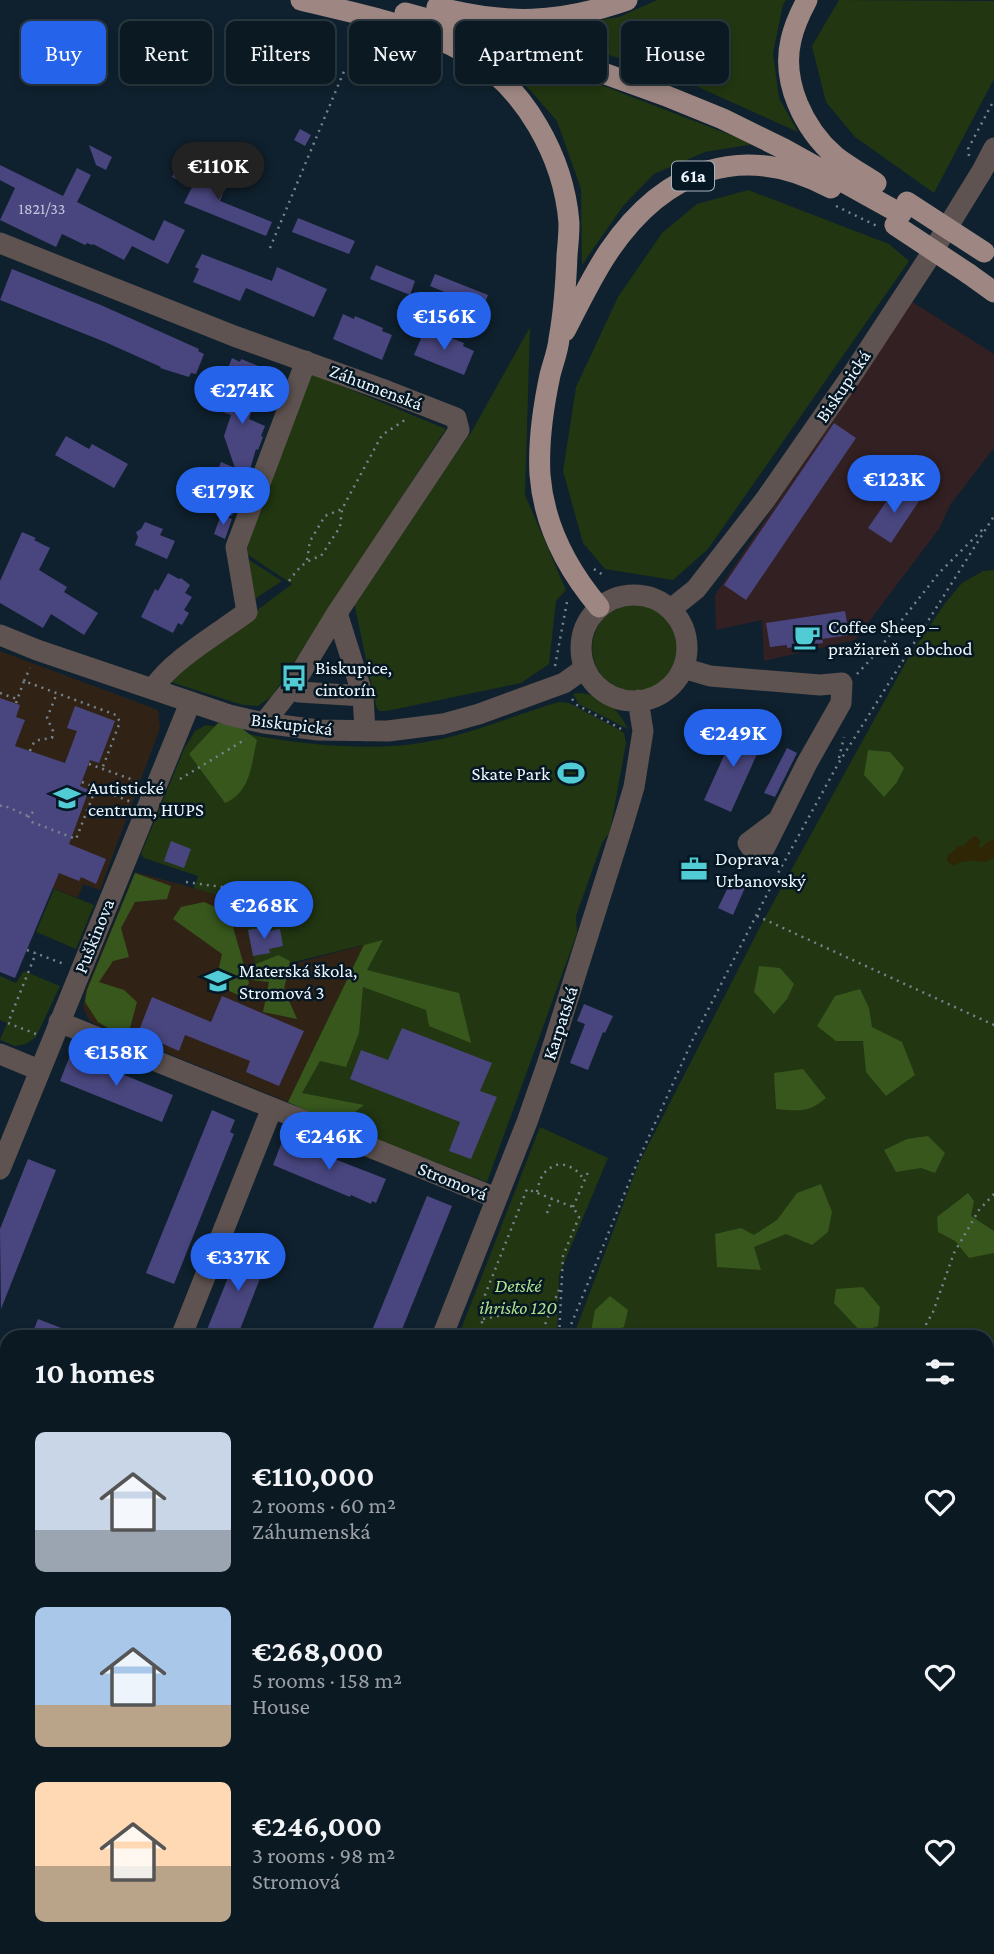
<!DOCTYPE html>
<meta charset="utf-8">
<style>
body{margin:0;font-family:"Crimson Pro",serif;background:#14222a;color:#f1f3f6;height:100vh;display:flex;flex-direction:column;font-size:26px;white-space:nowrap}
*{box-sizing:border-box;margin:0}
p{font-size:23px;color:#9aa0a5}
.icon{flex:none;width:38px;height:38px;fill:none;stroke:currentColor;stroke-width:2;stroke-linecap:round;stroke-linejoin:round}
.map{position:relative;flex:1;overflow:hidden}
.drawer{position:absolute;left:0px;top:1330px;width:994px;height:625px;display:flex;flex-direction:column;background:#0b1922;border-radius:21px 21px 0 0;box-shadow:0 4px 10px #0003,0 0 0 2px #2b3840}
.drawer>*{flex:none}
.top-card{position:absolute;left:21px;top:21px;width:952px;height:63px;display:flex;gap:14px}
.price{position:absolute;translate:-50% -60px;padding:0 16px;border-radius:24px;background:#2563eb;color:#fff;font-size:23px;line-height:46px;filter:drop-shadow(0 2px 4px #0008)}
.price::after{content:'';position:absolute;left:50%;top:42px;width:21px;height:16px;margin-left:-10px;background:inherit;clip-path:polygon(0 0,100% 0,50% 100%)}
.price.selected{background:#222;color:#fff}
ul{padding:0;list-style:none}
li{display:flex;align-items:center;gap:21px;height:175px;padding:0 35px}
li span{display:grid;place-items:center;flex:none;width:196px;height:140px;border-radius:10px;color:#555}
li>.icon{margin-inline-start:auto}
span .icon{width:84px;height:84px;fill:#fffc;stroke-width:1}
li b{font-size:30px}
h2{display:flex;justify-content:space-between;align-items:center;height:84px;padding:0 35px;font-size:30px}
.pill{padding:0 24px;border-radius:10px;background:#0b1922;box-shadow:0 4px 10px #0003,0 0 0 2px #2b3840;font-size:24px;line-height:63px}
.pill.selected{background:#2563eb;color:#fff}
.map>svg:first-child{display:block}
.commercial{fill:#332022}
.education{fill:#302316}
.green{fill:#213611}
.forest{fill:#37571d}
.sand{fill:#2e2604}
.water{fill:#27648f;stroke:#6290b0;stroke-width:2}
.building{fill:#49467f}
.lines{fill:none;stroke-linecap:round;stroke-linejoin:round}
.path{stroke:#77848f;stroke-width:2.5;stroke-dasharray:2 5;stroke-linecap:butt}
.minor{stroke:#5e5350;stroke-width:21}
.major{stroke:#9e8782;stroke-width:21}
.major-bridge{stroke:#9e8782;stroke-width:21}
.labels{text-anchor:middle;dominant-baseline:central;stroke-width:5;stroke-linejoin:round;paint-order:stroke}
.number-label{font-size:16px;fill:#c4cade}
.shield{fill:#061724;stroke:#a8b3bd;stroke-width:2}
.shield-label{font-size:18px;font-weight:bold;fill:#edf6fe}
.street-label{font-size:19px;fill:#edf6fe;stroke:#061724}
.poi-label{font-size:19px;fill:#edf6fe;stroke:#061724;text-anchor:start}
.park-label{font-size:19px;font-style:italic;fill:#b1e38e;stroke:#061724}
</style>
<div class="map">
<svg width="994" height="1954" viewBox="0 0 994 1954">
<rect width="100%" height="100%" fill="#0f212e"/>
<!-- commercial -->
<path class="commercial" d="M911 301 994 354V448L950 505 939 529 855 640 764 661 762 620 716 630 715 595Z"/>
<!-- education -->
<path class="education" d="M0 651 158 710 160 728 100 890 83 884 78 898 0 868Z
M135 872 194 888 240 902 257 971 293 964 364 945 288 1102 95 1024 89 1020 83 1007 86 990Z"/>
<!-- green -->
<path class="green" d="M657 0H786L783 5 773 53 779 98 798 132 685 81 537 30 619 17Z
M839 0 994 1V79L934 193 855 137 826 102 812 46Z
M492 53 596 83 754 144 705 152 654 174 623 206 582 265 581 189 557 121 530 90Z
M748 190 889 244 909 261 708 549 673 580 605 569 583 543 563 471 576 387 618 297 662 233 697 204Z
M530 327 525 495 566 590 556 601 549 664 521 683 387 711H379L376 706 353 598 472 431Z
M308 372 446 429 272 696 258 706 243 705 164 680 292 584 241 550Z
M240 554 282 581 250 602Z
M994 570V1360L987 1374V1337H573L638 1165 762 923 911 653 946 602 962 583 983 571Z
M592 648a43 43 0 1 1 86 0a43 43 0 1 1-86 0Z
M579 693C603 695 618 708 628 729L579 704 573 694Z
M559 702 569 703 620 730 624 733 626 743 610 832 602 843 576 916 577 933 487 1182 338 1125 288 1102 363 945 257 971 240 902 194 888 198 876 144 858 141 854 184 749 195 731 206 725C229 728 251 736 275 739 318 746 377 750 420 743 468 736 513 715 559 702Z
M54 889 94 905 76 949 36 932Z
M24 971 60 986 36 1037 26 1044 15 1046 0 1040 7 1023 0 1020V976L16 983Z
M540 1127 608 1158 559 1275 557 1337H458Z
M7 1778V1783L0 1795 7 1800V1932L0 1928V1783Z
M219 1948H312L310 1954H216Z
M374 1948H671L667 1954H373Z"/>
<!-- forest -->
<path class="forest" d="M218 723 239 726 257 740C251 765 251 792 225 803L189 754Z
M868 750 890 752 904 768 897 782 884 797 864 775Z
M135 873 171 886 167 899 135 902 121 928 129 957 113 961 99 982 124 990 137 1002 127 1039 98 1022 85 1002 87 990Z
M204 902 229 913 249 983 241 996 215 985 222 954 173 919 181 907Z
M383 940 367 970 459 993 471 1043 429 1026 426 1010 363 987 359 1033 346 1067 320 1061 302 1093 364 1105 338 1125 288 1102 364 945Z
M278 955 290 961 284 989 297 1019 263 1012 269 982 251 980 247 968Z
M759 966 780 968 794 984 787 999 774 1014 754 992Z
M860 989 869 1008 872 1027 902 1042 915 1075 886 1096 866 1072 863 1041H836L817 1026 835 996Z
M803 1069 826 1098C809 1113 798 1111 776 1109L774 1073Z
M928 1136 945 1153 935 1173 921 1168 896 1172 884 1150 907 1139Z
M821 1184 832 1212 828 1232 812 1245 786 1234 754 1247 761 1270 717 1267 715 1234 741 1228 754 1235 777 1220 797 1193Z
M968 1193 974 1201 971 1216 994 1231V1253L969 1258 955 1241 938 1232 937 1217Z
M863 1287 880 1307 878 1326 861 1332 834 1303 836 1289Z
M610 1296 628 1310 624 1327 606 1334 591 1331 595 1310Z"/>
<!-- sand -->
<path class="sand" d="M974 836 977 837 981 841 978 846 981 848 989 841 994 840V857L986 862C974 861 963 859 953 866L947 861 948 855 954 851 958 846H963Z"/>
<!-- water -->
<path class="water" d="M994 1360V1954H668L672 1948H987V1374Z"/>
<!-- building -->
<path class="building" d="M300 129 311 135 305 146 294 140Z
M89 145 112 157 106 170 96 165Z
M0 165 63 196 77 168 91 175 77 202 154 241 164 220 185 230 168 264 132 246 124 260 93 244 92 245 87 243 85 245 62 234 56 247 0 220 15 188 0 180Z
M178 166 225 188 220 201 272 222 266 236 184 203 192 187 172 177Z
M298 218 355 241 349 254 292 232Z
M202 254 272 281 277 267 327 289 314 317 246 288 240 301 193 282 199 269 195 267Z
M376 265 415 281 410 295 370 279Z
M12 269 103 306 199 349 198 351 204 354 196 374 191 373 189 377 160 368 161 367 105 342 0 300Z
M435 274 488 295 483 308 430 286Z
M343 314 354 319 355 316 383 328 382 331 392 335 382 360 333 339Z
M424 331 435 335 436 332 464 343 463 346 474 351 464 375 414 355Z
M232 358 240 362 241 359 283 376 282 379 285 380 276 404 256 396 249 419 265 426 261 436 263 437 258 450 256 449 249 473 232 516 210 507 221 477 216 475 221 462 235 468 224 436 231 415 212 408Z
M834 423 856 438 746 600 724 585Z
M66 436 89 449 92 444 128 464 114 488 55 455Z
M897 486 919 501 891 543 868 528Z
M221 515 232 519 225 539 214 534Z
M145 522 163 529 160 535 175 541 167 559 135 545 138 537 136 532 141 529Z
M22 532 36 538 34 540 50 548 39 570 67 587 64 592 98 613 84 635 51 614 43 628 0 603V581Z
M168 573 179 579 181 578 190 585 185 593 192 597 184 610 189 613 182 625 178 623 173 633 141 617 155 589 158 591Z
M845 611 849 635 822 639 823 643 787 648V645L770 647 766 623Z
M0 698 20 705 16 717 25 720 15 746 65 763 77 731 67 728 75 706 115 721 99 763 90 760 80 786 89 790 69 844 106 859 96 884 81 877 79 881 59 873 15 978 0 972Z
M745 709 746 710 744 738 761 745 731 812 704 800Z
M787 748 797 753 775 797 764 793Z
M171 841 191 849 184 868 164 861Z
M733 877 747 883 733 915 718 908Z
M264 927 265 932 280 929 283 946 269 949 270 953 253 956 248 930Z
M222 996 304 1031 279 1086 246 1072 250 1061 185 1035 179 1051 138 1033 152 997 211 1022Z
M584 1004 613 1016 605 1033 603 1032 588 1070 570 1063 585 1024 577 1021Z
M402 1028 492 1063 480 1091 497 1097 471 1159 449 1151 460 1122 350 1079 361 1050 388 1060Z
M71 1053 173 1095 162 1122 60 1081Z
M212 1110 235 1120 230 1132 234 1134 174 1284 146 1273Z
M283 1139 386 1179 376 1203 372 1201 371 1204 351 1195 350 1197 273 1165Z
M28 1159 56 1170 1 1309 0 1229Z
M427 1196 452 1206 399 1337H381L371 1333Z
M242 1243 269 1254 260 1275 261 1276 237 1337H204Z
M38 1319 82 1336V1337H31Z"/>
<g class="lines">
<!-- path -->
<path class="path" d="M969 156 968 149 994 100
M836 206 877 226
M270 248 345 69
M307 560 310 541 325 516 342 509
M594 569 603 575
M289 581C299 567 305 561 321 556L340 527 342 509 382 435 408 418
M555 666 567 602 571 599
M857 674 871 659 939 573 983 529
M24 681 30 668
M0 693 17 699
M572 699 577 705 623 730
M16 703 24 681 116 715 120 722 102 769
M30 751C34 738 39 740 52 738L53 731 47 718 57 693
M839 758 844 737
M89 764 139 782
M180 779 246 739
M82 782 131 802
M0 806 3 805 28 816 37 809
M28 816 32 822 76 839 96 788
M186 882 222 887 233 886 263 902
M757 916 994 1025
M27 950 64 964
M36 1034 8 1023 36 953
M537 1192C540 1177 544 1168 560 1164 571 1166 579 1170 584 1181
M573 1207 589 1170
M547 1213 552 1199
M483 1319 498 1316 514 1307
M481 1337C479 1330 482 1328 482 1321 483 1314 481 1308 483 1300L527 1189 573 1207 579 1217 563 1256 559 1337
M540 1337 561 1285
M566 1337 637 1163 693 1039 777 875 838 764 994 516
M919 1337 933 1312 954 1253 979 1210 994 1194
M0 1797H7
M0 1838 7 1827
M0 1879 7 1880
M7 1954V1948
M92 1954V1948
M313 1954 316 1948
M367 1954 369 1948
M584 1954 587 1948"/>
<!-- minor -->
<path class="minor" d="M0 243 234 336 387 391 456 418 459 430 337 613 290 690 264 723
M581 648a53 53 0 1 1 106 0a53 53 0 1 1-106 0Z
M671 609 696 589 765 500 854 372 926 262 982 171 994 148
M337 613 363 696 365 731
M0 635 37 650 229 715 264 723 318 730 388 731 443 724 479 714 564 683 585 668
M683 668 710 676 820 685 842 683 841 703 807 763 765 847 760 853H755L748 843 776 822
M153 689C170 661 219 633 247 612L236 547 306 361
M290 690 299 692 363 696
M59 1022 496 1198
M0 1054 39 1070
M0 1169 190 703
M181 1337 272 1108
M442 1337 527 1122 547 1065 623 824 634 787 643 731 638 700
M0 1359 7 1362
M0 1521 7 1541
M195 1954 198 1948"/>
<!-- major -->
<path class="major" d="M301 0C357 14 415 24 466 53 525 86 564 158 569 223 569 234 568 245 567 255 566 283 564 311 559 339 558 351 553 363 550 375 543 408 538 441 540 475 544 526 567 569 599 607
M807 0C800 13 794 26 791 40 781 82 804 129 835 156 848 166 862 174 876 183
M437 7C507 25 558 24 627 0
M405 13 531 47 664 95 723 119 784 149 901 214
M969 274 994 292
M565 331C579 304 592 276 609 251 664 170 742 140 831 188"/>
<!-- major-bridge -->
<path class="major-bridge" d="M907 202 984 252
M895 225 969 274"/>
</g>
<!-- icons -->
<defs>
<g id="cafe-bare" transform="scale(2.1)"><path d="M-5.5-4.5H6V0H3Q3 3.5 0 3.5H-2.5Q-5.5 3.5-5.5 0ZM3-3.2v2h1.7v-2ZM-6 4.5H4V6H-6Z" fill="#51ccd4" stroke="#061724" stroke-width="2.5" paint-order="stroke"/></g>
<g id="bus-bare" transform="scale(2.1)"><path d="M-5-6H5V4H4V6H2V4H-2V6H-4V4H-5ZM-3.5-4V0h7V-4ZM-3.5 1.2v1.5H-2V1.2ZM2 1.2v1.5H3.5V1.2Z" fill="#51ccd4" stroke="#061724" stroke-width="2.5" paint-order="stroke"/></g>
<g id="stadium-bare" transform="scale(2.1)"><path d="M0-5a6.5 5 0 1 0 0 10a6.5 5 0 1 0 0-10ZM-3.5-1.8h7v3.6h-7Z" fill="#51ccd4" stroke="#061724" stroke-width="2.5" paint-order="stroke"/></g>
<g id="school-bare" transform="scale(2.1)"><path d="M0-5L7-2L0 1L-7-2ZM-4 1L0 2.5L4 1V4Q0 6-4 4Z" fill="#51ccd4" stroke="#061724" stroke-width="2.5" paint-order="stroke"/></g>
<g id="office-bare" transform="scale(2.1)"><path d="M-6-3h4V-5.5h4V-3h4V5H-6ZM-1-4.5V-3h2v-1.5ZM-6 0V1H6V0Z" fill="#51ccd4" stroke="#061724" stroke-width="2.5" paint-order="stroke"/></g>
</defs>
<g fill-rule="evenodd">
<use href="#cafe-bare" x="807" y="637"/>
<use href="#bus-bare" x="294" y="678"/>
<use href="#stadium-bare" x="571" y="773"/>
<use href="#school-bare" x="67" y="798"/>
<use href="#office-bare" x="694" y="869"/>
<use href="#school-bare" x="218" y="981"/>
</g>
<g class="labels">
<!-- number labels -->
<g class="number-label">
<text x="42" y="208">1821/33</text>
</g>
<!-- shield labels -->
<rect class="shield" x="672" y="161.5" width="42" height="29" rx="5"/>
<g class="shield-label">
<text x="693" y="176">61a</text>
</g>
<!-- street labels -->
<g class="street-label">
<text transform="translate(843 386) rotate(-56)">Biskupická</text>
<text transform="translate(376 387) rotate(21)">Záhumenská</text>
<text transform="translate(292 724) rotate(7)">Biskupická</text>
<text transform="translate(94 936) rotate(-68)">Puškinova</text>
<text transform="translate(560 1023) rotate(-72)">Karpatská</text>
<text transform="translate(453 1181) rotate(22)">Stromová</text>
</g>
<!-- poi labels -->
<g class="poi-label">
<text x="828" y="626">Coffee Sheep –<tspan x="828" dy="22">pražiareň a obchod</tspan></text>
<text x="315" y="667">Biskupice,<tspan x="315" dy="22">cintorín</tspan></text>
<text x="550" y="773" text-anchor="end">Skate Park</text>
<text x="88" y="787">Autistické<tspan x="88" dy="22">centrum, HUPS</tspan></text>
<text x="715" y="858">Doprava<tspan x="715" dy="22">Urbanovský</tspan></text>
<text x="239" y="970">Materská škola,<tspan x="239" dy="22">Stromová 3</tspan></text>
</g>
<!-- park labels -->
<g class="park-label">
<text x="518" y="1285">Detské<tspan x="518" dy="22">ihrisko 120</tspan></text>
</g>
</g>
</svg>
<b class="price selected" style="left:218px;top:202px">€110K</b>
<b class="price" style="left:444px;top:352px">€156K</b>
<b class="price" style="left:242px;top:426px">€274K</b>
<b class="price" style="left:894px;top:515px">€123K</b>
<b class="price" style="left:223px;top:527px">€179K</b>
<b class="price" style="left:733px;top:769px">€249K</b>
<b class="price" style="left:264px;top:941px">€268K</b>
<b class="price" style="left:116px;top:1088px">€158K</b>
<b class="price" style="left:329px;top:1172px">€246K</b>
<b class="price" style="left:238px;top:1293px">€337K</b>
<div class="top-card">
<a class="pill selected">Buy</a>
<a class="pill">Rent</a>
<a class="pill">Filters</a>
<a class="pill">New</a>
<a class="pill">Apartment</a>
<a class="pill">House</a>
</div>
<section class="drawer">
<h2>10 homes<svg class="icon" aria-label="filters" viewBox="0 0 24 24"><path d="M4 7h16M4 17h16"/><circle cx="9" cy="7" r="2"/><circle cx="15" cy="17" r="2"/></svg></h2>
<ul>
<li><span style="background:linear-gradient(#c9d6e8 70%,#9aa5b1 0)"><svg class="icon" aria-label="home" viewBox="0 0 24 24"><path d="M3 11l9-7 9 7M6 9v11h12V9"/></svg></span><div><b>€110,000</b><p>2 rooms · 60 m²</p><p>Záhumenská</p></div><svg class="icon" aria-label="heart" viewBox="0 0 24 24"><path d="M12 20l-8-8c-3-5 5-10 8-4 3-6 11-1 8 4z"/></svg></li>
<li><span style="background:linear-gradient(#a9c7e8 70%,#b9a48a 0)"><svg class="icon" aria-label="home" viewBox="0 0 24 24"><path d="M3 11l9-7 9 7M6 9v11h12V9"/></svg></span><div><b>€268,000</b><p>5 rooms · 158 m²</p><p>House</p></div><svg class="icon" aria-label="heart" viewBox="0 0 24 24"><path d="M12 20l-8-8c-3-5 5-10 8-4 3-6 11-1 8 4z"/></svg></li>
<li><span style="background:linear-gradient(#ffd9b3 60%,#b9a48a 0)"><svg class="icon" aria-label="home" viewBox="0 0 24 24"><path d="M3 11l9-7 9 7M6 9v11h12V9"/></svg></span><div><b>€246,000</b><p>3 rooms · 98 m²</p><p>Stromová</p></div><svg class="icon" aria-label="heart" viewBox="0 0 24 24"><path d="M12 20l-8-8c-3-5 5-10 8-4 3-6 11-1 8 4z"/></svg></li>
</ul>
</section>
</div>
